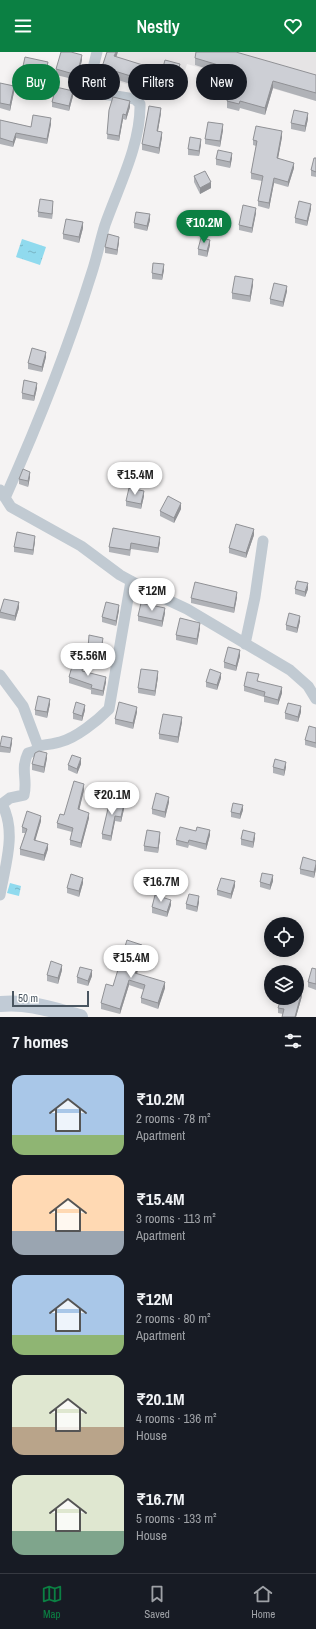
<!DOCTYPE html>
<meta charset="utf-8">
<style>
body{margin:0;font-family:"Archivo Narrow",sans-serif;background:#20242c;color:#f1f3f6;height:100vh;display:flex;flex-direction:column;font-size:15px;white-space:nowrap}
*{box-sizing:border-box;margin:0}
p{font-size:13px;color:#9ea1a6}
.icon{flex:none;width:22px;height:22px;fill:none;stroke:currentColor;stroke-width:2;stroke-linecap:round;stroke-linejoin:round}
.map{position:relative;height:965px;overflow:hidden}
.drawer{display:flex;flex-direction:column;background:#171b24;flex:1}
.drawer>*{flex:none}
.guide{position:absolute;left:12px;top:12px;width:292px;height:36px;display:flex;gap:8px}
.buttons{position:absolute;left:264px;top:865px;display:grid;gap:8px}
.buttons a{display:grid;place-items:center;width:40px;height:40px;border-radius:50%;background:#171b24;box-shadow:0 2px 10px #0003;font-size:20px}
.scale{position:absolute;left:12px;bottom:10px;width:77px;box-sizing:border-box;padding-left:4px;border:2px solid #4a5661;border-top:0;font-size:11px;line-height:14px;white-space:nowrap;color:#4a5661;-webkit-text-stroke:3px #fff;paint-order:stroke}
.price{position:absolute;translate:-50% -34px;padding:0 9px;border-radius:14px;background:#fff;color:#222;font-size:13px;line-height:26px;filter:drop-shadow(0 1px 2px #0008)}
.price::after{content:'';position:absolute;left:50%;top:24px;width:12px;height:9px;margin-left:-6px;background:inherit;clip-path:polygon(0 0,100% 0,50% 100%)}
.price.current{background:#0b8043;color:#fff}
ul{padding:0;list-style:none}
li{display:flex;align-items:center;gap:12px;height:100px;padding:0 12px}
li span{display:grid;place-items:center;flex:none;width:112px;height:80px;border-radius:12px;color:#555}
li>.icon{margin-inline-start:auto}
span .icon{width:48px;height:48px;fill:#fffc;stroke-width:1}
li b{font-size:17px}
h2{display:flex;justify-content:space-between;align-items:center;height:48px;padding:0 12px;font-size:17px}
.pill{padding:0 14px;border-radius:18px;background:#171b24;box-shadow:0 2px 10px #0003;font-size:14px;line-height:36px}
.pill.current{background:#0b8043;color:#fff}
header{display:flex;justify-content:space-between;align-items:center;height:52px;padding:0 12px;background:#0b8043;color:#fff;font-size:18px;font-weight:600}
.tab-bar{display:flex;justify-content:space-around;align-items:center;height:56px;border-top:1px solid #363941;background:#171b24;font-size:11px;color:#9ea1a6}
.tab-bar a{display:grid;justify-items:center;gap:2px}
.tab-bar .current{color:#0b8043}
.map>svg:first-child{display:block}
.education{fill:#e6e4e5}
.water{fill:url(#water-ripples)}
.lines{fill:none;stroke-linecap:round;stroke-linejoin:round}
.street{stroke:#c1cad2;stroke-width:11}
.secondary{stroke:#c1cbd6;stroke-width:16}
.wall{fill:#b0b2b7}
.shaded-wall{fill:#909195}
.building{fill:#cdcfd5;stroke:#909195}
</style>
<header><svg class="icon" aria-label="menu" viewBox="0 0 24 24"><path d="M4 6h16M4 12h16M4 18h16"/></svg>Nestly<svg class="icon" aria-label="heart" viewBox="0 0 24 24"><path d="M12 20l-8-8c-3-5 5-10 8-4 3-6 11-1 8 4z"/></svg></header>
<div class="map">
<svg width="316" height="965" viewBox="0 0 316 965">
<defs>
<pattern id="water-ripples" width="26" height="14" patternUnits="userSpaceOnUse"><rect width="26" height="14" fill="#90daee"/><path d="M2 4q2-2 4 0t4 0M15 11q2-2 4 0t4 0" fill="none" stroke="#78b4c4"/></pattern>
</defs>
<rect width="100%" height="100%" fill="#f5f3f3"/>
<!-- education -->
<path class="education" d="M106 0H316V49L187 12 176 47 99 24Z"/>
<!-- water -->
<path class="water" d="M22 187 46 195 40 213 16 205Z
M10 831 21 834 19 844 7 841Z"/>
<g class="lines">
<!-- street -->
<path class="street" d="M0 438 11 455 81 494 120 523 155 542 187 557 290 618 308 634 316 647
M5 446C38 372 68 297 92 220 97 205 100 189 105 173 118 136 141 92 140 52L135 47 103 42 96 34 92 20 97 0
M245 592 255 545 263 489
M0 623 23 654 38 694 35 699 28 701C20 718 28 728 24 743L10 746 2 752
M38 694C45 693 53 692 60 690 76 686 97 669 109 657L131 529
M0 752H2C17 780 5 814 0 843"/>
<!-- secondary -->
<path class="secondary" d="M0 952C28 949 53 958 80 965"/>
</g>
<!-- wall -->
<path class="wall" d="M116 5 162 19 180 20 172 45 102 23V15Z
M195 6 316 23V49L273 36 265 63 240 56 239 59 227 56V49L233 25 195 13Z
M82 8 77 28 56 23V17Z
M48 16 45 29 22 24V19Z
M0 31 14 40 10 59 0 56Z
M73 44 69 59 52 55V50Z
M130 55 126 68 123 67 119 89 107 87 109 58Z
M161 61 158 79 162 85 159 102 142 98V92Z
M308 67 305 80 291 77V71Z
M0 68 31 75 51 72 47 92 16 86 13 95 0 92Z
M223 78 220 95 205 92V87Z
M282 85 278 106 294 116 288 135 274 131 269 157 258 154V149L262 129 251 127V121L256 94 253 93V88Z
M201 92 199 104 188 103V97Z
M232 106 230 116 216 113V107Z
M316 106V125L311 124V118Z
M194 124 211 136 200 142 194 130Z
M53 154 52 167 38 165V160Z
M311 157 307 174 295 171V166Z
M256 161 252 181 239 178V173Z
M150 168 147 179 134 176V171Z
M83 176 79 191 63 187V182Z
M119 190 117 203 105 201V195Z
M210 193 207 205 198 203V197Z
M164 218 162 228 152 227V221Z
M253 233 250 250 232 247V241Z
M287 239 283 255 270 252V247Z
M46 305 42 320 28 317V311Z
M37 336 34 349 22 347V341Z
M30 425 28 435 19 432V427Z
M144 444 141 457 126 454V449Z
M181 457 174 471 160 464V459Z
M113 476 160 490 158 501 131 497 130 504 109 500V495Z
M254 483 246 506 229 501V496Z
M35 489 33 503 14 500V495Z
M295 537H308L305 545 295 542Z
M237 545 234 561 191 551V546Z
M19 556 15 569 0 566V560Z
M119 558 116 574 102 570V565Z
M165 561 162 575 138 569V564Z
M300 569 297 581 286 578V573Z
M200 576 197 593 176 588V583Z
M103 591 101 603 88 601V596Z
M240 604 236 619 224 616V610Z
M83 619 106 630 103 644 91 642V638L69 631V625Z
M158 625 155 644 138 641V636Z
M221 626 217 638 206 635V630Z
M259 628 258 629 282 641 278 653 264 650V645L244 639V634Z
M50 652 47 666 35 663V658Z
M85 658 82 669 73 667V661Z
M137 660 133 677 115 672V667Z
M301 660 298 670 285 667V661Z
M182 670 178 691 159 687V682Z
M316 676V696L305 693V688Z
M12 691 10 701 0 700V694Z
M47 706 44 721 32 718V712Z
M81 712 77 722 68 718V713Z
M273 715H286L284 724 273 721Z
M84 738 79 758 89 766 81 796 70 793V788L72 780 57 776V771Z
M169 750 165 766 152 762V757Z
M124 752V757L121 770 115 769 111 789 102 787V782Z
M243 758 240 767 231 765V760Z
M41 769 35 788 48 797 44 809 20 803V797L25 781H22V775Z
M210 783 206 798 189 793 188 796 176 793V788Z
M160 786 158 801 144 799V794Z
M255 786 253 796 241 793V787Z
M316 809V817L314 826 300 822V817Z
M273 829 270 838 260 835V830Z
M83 831 79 845 67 841V836Z
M235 834 231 847 217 843V838Z
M199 850 197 860 186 857V852Z
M171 853 167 865 152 861V855Z
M142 898 137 913 138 918 137 922 165 936 158 957 141 951V946L144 938 129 933 120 962 101 957V951L113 934Z
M316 917V938L308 935V930Z
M62 918 58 932 47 929V923Z
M92 924 88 934 77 931V925Z
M302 944 296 965H282L283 962 278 961V956Z"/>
<!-- shaded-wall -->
<path class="shaded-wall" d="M116 0H118L114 12V4Z
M82 3V8L77 28V23Z
M48 10V16L45 29V24Z
M180 12V20L172 45V37Z
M273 29V36L265 63V56Z
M14 34V40L10 59V53Z
M73 39V44L69 59V54Z
M130 49V55L126 68V63Z
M161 56V61L157 84V79Z
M308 61V67L305 80V74Z
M123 62V67L119 89V84Z
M51 66V72L47 92V87Z
M223 72V78L220 95V89Z
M282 79V85L277 112V106Z
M162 80V85L159 102V96Z
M16 81V86L13 95V90Z
M201 87V92L199 104V99Z
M232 101V106L230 116V110Z
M294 111V116L288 135V130Z
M274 126V131L269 157V151Z
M211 130V136L200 142V136Z
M53 149V154L52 167V162Z
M311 152V157L307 174V169Z
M256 156V161L252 181V176Z
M150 162V168L147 179V174Z
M83 170V176L79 191V185Z
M119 185V190L117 203V198Z
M210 188V193L207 205V199Z
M164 212V218L162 228V223Z
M253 227V233L250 250V244Z
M287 234V239L283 255V250Z
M46 300V305L42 320V315Z
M37 331V336L34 349V344Z
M30 420V425L28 435V429Z
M144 439V444L141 457V452Z
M181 451V457L174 471V466Z
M254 477V483L246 506V501Z
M35 484V489L33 503V498Z
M160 485V490L158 501V496Z
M308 531V537L305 545V540Z
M237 540V545L234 561V556Z
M19 550V556L15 569V564Z
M119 553V558L116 574V569Z
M165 556V561L162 575V569Z
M300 564V569L297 581V576Z
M200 571V576L197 593V587Z
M103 586V591L101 603V598Z
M240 598V604L236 619V614Z
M158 619V625L155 644V639Z
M221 621V626L217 638V633Z
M106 625V630L103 644V639Z
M282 635V641L278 653V648Z
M50 647V652L47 666V660Z
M85 653V658L82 669V664Z
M301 654V660L298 670V665Z
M137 655V660L133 677V671Z
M182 665V670L178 691V685Z
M12 686V691L10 701V696Z
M47 701V706L44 721V715Z
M81 706V712L77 722V717Z
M286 710V715L284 724V718Z
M84 732V738L78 763V757Z
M169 745V750L165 766V760Z
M124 752V757L121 770V765Z
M243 753V758L240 767V762Z
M89 761V766L81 796V791Z
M41 764V769L34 793V788Z
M115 764V769L111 789V784Z
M210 778V783L206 798V792Z
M160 780V786L158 801V796Z
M255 781V786L253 796V790Z
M48 792V797L44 809V803Z
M316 812V817L314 826V820Z
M273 823V829L270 838V833Z
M83 826V831L79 845V839Z
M235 829V834L231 847V842Z
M199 844V850L197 860V855Z
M171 848V853L167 865V860Z
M142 893V898L136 918V912Z
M62 913V918L58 932V926Z
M138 913V918L135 927V921Z
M92 918V924L88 934V929Z
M129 928V933L120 962V957Z
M165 930V936L158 957V951Z
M302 939V944L296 965H295Z"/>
<!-- building -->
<path class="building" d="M61 0H71L82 3 77 23 56 17Z
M107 0H116L114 4 162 19 165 8 180 12 172 37 102 15Z
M196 0H236L316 23V41L273 29 265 56 240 49 239 52 227 49 235 18 195 6Z
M25 5 48 10 45 24 22 19Z
M0 31 14 34 10 53 0 51Z
M56 35 73 39 69 54 52 50Z
M113 45 130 49 126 63 123 62 119 84 107 82 109 58Z
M149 54 161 56 157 79 162 80 159 96 142 92Z
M294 58 308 61 305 74 291 71Z
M33 63 51 66 47 87 16 81 13 90 0 86V68L31 75Z
M208 70 223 72 220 89 205 87Z
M256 74 282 79 277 106 294 111 288 130 274 126 269 151 258 149 263 124 251 121 257 89 253 88Z
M190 85 201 87 199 99 188 97Z
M218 98 232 101 230 110 216 107Z
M314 106H316V120L311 118Z
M205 119 211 130 200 136 194 124Z
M40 147 53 149 52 162 38 160Z
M299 149 311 152 307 169 295 166Z
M243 153 256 156 252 176 239 173Z
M136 160 150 162 147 174 134 171Z
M66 167 83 170 79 185 63 182Z
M108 182 119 185 117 198 105 195Z
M201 186 210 188 207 199 198 197Z
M153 211 164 212 162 223 152 221Z
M235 224 253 227 250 244 232 241Z
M274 231 287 234 283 250 270 247Z
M32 296 46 300 42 315 28 311Z
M24 328 37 331 34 344 22 341Z
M23 417 30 420 28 429 19 427Z
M129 436 144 439 141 452 126 449Z
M168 444 181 451 174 466 160 459Z
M236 472 254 477 246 501 229 496Z
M113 476 160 485 158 496 131 491 130 498 109 495Z
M17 480 35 484 33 498 14 495Z
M297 529 308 531 305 540 295 537Z
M195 530 237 540 234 556 191 546Z
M4 547 19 550 15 564 0 560Z
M106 550 119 553 116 569 102 565Z
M141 551 165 556 162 569 138 564Z
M289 561 300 564 297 576 286 573Z
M180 566 200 571 197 587 176 583Z
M89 583 103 586 101 598 88 596Z
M228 595 240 598 236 614 224 610Z
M73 611 83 614 82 619 106 625 103 639 91 636 92 633 69 625Z
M141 617 158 619 155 639 138 636Z
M210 617 221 621 217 633 206 630Z
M247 620 259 622 257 629 282 635 278 648 264 644 265 640 244 634Z
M38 644 50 647 47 660 35 658Z
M76 650 85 653 82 664 73 661Z
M119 650 137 655 133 671 115 667Z
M288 651 301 654 298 665 285 661Z
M163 662 182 665 178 685 159 682Z
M309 674 316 676V691L305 688Z
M2 684 12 686 10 696 0 694Z
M39 699 47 701 44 715 32 712 35 701Z
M72 703 81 706 77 717 68 713Z
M275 707 286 710 284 718 273 715Z
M74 729 84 732 78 757 89 761 81 791 70 788 73 776 57 771 60 762 64 763Z
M156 741 169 745 165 760 152 757Z
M110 748 124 752 121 765 115 764 111 784 102 782Z
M233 751 243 753 240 762 231 760Z
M27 759 41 764 34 788 48 792 44 803 20 797 27 777 22 775Z
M180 775 196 779 197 775 210 778 206 792 189 788 188 791 176 788Z
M147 778 160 780 158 796 144 794Z
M243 778 255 781 253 790 241 787Z
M303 805 316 809V812L314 820 300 817Z
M262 821 273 823 270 833 260 830Z
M71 822 83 826 79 839 67 836Z
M221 826 235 829 231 842 217 838Z
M189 842 199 844 197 855 186 852Z
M155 843 171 848 167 860 152 855Z
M127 888 142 893 136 912 138 913 135 921 165 930 158 951 141 946 145 933 129 928 120 957 101 951 106 932 113 934Z
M51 909 62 913 58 926 47 923Z
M80 915 92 918 88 929 77 925Z
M312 916 316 917V932L308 930Z
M297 937 302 939 295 965H282L284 957 278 956 281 946H297Z"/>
</svg>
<div class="buttons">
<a><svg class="icon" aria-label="locate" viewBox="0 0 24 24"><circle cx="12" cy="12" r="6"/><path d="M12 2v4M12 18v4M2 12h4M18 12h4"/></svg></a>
<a><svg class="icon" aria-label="layers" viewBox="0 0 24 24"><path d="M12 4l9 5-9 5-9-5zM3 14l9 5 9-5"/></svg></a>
</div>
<div class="scale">50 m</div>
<b class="price current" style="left:204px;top:192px">₹10.2M</b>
<b class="price" style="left:135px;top:444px">₹15.4M</b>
<b class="price" style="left:152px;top:560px">₹12M</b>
<b class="price" style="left:88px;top:625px">₹5.56M</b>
<b class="price" style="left:112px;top:764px">₹20.1M</b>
<b class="price" style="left:161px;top:851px">₹16.7M</b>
<b class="price" style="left:131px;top:927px">₹15.4M</b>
<div class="guide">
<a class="pill current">Buy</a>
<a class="pill">Rent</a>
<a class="pill">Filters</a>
<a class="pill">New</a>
</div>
</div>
<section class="drawer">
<h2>7 homes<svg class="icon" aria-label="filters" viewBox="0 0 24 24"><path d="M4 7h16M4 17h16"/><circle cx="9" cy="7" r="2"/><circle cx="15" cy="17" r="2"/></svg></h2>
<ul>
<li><span style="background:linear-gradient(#a9c7e8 75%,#8fb573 0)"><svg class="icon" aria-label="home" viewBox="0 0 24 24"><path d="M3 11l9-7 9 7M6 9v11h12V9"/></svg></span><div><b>₹10.2M</b><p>2 rooms · 78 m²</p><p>Apartment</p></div></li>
<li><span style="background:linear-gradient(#ffd9b3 70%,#9aa5b1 0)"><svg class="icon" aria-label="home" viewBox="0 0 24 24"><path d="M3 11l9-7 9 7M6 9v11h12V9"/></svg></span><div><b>₹15.4M</b><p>3 rooms · 113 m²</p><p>Apartment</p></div></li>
<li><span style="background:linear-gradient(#a9c7e8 75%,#8fb573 0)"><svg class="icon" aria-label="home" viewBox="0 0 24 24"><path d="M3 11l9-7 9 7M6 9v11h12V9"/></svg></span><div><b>₹12M</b><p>2 rooms · 80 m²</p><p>Apartment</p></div></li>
<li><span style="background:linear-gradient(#dfe7d0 65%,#b9a48a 0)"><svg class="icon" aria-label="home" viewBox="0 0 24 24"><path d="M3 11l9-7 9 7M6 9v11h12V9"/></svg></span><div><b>₹20.1M</b><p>4 rooms · 136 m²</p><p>House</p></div></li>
<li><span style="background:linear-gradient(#dfe7d0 70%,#7fa58c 0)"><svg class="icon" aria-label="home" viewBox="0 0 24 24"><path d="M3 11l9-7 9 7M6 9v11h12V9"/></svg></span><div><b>₹16.7M</b><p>5 rooms · 133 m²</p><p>House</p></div></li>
</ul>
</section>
<nav class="tab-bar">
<a class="current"><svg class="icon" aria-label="map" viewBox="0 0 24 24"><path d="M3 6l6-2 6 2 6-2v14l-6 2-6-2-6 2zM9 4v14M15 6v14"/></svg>Map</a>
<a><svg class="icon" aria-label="saved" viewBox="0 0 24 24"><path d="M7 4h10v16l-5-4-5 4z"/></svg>Saved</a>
<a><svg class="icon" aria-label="home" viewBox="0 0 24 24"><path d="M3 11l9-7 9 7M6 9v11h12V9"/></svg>Home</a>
</nav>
